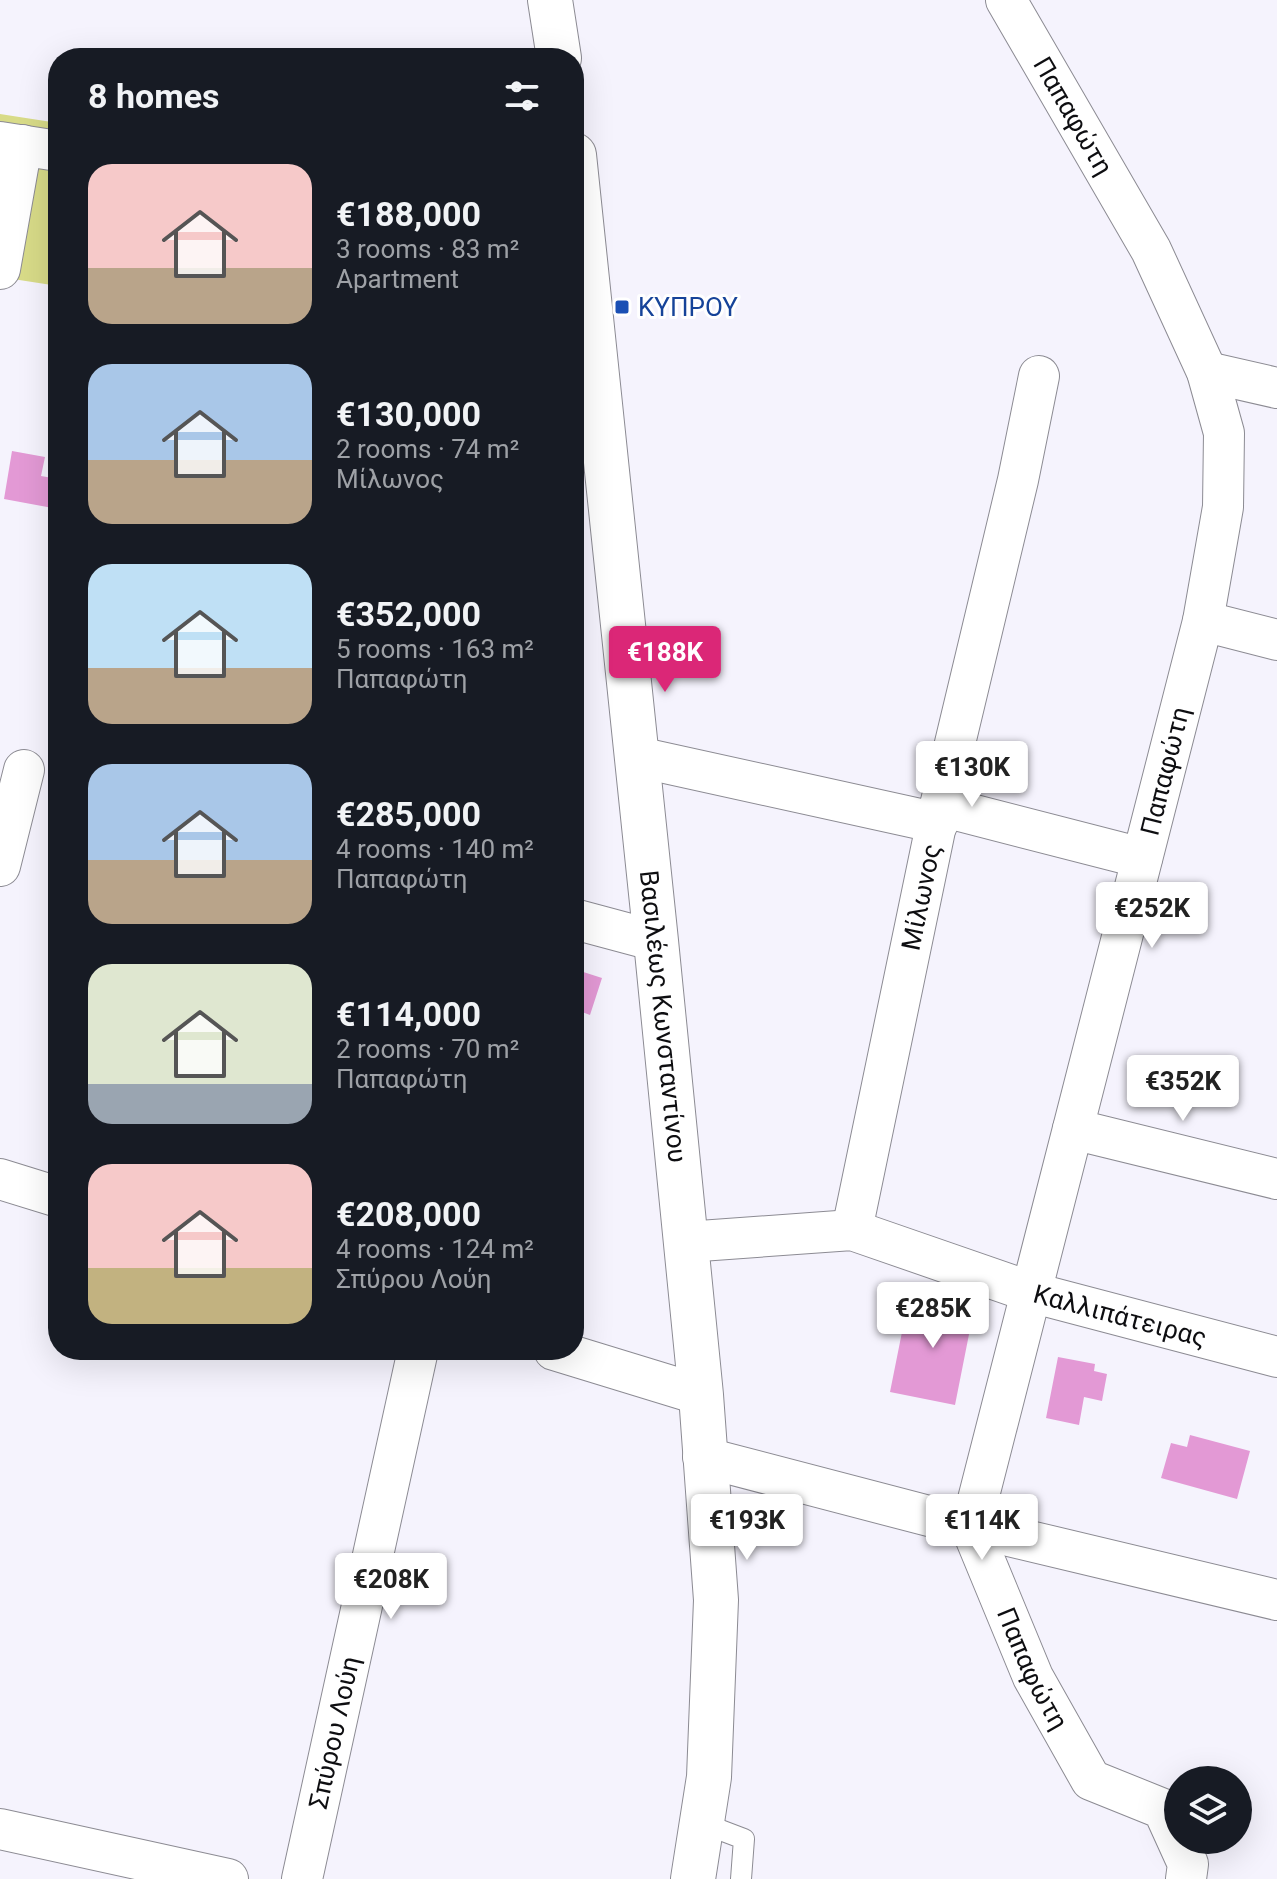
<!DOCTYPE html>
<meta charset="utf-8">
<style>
body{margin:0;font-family:Roboto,sans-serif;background:#20242c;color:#f1f3f6;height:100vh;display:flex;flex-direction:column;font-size:30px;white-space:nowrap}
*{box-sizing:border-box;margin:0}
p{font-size:26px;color:#9ea1a6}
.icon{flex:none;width:44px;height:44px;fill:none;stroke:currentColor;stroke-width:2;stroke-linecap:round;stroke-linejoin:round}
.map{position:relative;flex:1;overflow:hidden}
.sheet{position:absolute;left:48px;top:48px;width:536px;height:1312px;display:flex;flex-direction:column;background:#171b24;border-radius:32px;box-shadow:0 8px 32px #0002}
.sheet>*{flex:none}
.fabs{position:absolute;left:1164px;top:1766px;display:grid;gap:16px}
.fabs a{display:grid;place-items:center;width:88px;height:88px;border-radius:50%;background:#171b24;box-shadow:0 8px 32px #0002;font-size:40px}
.price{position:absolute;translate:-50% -68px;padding:0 18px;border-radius:8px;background:#fff;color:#222;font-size:26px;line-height:52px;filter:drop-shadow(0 2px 4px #0008)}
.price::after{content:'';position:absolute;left:50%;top:48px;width:24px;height:18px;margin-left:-12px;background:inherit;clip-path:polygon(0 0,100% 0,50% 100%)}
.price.selected{background:#db2777;color:#fff}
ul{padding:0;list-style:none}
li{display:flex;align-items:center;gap:24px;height:200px;padding:0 40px}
li span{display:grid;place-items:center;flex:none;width:224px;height:160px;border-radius:24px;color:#555}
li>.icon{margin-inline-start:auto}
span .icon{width:96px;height:96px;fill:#fffc;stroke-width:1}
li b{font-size:34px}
h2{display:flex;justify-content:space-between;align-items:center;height:96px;padding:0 40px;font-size:34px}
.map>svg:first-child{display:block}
.green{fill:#d8db88}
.building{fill:#e399d5}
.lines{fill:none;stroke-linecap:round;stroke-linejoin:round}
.service-casing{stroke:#8c8b93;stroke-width:22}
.minor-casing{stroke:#8c8b93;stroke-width:42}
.secondary-casing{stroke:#8c8b93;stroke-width:46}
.service{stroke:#fff;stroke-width:20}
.minor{stroke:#fff;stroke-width:40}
.secondary{stroke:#fff;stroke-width:44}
.transit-dot{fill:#1a4fb4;stroke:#fff;stroke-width:3}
.labels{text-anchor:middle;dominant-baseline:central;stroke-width:6;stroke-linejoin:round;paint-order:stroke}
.street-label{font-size:26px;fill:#0e0e11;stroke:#fff}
.transit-label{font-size:26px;fill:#164399;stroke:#fff;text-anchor:start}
</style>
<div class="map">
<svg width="1277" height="1879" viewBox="0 0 1277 1879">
<rect width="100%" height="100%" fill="#f5f3fd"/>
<!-- green -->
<path class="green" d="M0 114 58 123V286L0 277Z"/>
<!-- building -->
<path class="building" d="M12 451 45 457 41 476 58 479V509L4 499Z
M574 969 602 978 590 1015 574 1009Z
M928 1294 975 1304 955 1405 890 1392 907 1307 925 1310Z
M1058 1357 1095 1364 1094 1371 1107 1374 1102 1401 1084 1397 1079 1425 1046 1418Z
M1190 1435 1250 1451 1237 1499 1161 1478 1171 1443 1187 1447Z"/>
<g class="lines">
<!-- service casing -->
<g class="service-casing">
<path id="service" d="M702 1823 744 1839 741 1879"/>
</g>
<!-- minor casing -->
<g class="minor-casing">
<g id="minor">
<path id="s1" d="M1006 0 1151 250 1207 372 1224 433 1223 507 1203 621 971 1527 1033 1677 1091 1780 1163 1809 1188 1864 1186 1879"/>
<path d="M0 142 58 151"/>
<path d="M0 269 22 145"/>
<path d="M1207 372 1277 388"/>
<path d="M1203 621 1277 640"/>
<path d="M638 757 938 823"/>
<path d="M940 806 1142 858"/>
<path d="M0 866 24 770"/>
<path d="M574 919 656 941"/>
<path d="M1073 1129 1277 1179"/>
<path d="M0 1179 58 1197"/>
<path id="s2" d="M852 1230 940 806 1018 480 1039 376"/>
<path id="s3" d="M686 1242 852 1230 1034 1293 1277 1357"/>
<path d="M554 1350 701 1395"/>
<path d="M703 1457 971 1527 1277 1600"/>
<path d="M0 1829 228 1879"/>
<path id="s4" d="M302 1879 418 1350"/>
</g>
</g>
<!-- secondary casing -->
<g class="secondary-casing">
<g id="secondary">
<path d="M550 0 559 58"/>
<path id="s5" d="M574 155 656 941 701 1395 716 1600 709 1777 693 1879"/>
</g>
</g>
<!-- service -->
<use href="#service" class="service"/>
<!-- minor -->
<use href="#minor" class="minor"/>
<!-- secondary -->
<use href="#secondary" class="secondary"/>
</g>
<!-- markers -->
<rect class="transit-dot" x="614" y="299" width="16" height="16" rx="4"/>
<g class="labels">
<!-- street labels -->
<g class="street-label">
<text stroke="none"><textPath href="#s1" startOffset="134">Παπαφώτη</textPath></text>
<text transform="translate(1165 771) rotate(-76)">Παπαφώτη</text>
<text stroke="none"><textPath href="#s2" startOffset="340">Μίλωνος</textPath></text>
<text stroke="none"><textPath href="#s5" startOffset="866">Βασιλέως Κωνσταντίνου</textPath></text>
<text stroke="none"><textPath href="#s3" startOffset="448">Καλλιπάτειρας</textPath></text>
<text stroke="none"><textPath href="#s1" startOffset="1766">Παπαφώτη</textPath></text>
<text stroke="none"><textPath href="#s4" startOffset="150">Σπύρου Λούη</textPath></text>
</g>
<!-- transit labels -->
<g class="transit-label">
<text x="638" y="307">ΚΥΠΡΟΥ</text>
</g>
</g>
</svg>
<div class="fabs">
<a><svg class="icon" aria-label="layers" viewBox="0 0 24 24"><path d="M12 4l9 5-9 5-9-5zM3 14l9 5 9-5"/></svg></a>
</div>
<b class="price selected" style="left:665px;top:694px">€188K</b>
<b class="price" style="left:972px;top:809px">€130K</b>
<b class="price" style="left:1152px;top:950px">€252K</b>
<b class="price" style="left:1183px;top:1123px">€352K</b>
<b class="price" style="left:933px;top:1350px">€285K</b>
<b class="price" style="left:747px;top:1562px">€193K</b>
<b class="price" style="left:982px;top:1562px">€114K</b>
<b class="price" style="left:391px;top:1621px">€208K</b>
<section class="sheet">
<h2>8 homes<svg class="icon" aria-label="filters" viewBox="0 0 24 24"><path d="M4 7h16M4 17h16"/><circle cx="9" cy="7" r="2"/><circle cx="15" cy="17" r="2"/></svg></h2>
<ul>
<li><span style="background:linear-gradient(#f6c9c9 65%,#b9a48a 0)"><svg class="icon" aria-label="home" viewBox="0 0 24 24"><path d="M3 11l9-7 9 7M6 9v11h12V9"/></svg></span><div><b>€188,000</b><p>3 rooms · 83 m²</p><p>Apartment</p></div></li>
<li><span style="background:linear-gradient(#a9c7e8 60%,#b9a48a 0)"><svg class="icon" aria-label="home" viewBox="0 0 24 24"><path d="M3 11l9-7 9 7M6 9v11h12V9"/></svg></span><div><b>€130,000</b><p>2 rooms · 74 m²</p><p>Μίλωνος</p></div></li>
<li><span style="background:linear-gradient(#bfe0f5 65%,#b9a48a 0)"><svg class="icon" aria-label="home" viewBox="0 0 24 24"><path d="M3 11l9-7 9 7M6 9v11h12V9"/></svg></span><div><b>€352,000</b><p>5 rooms · 163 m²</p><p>Παπαφώτη</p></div></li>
<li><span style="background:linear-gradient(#a9c7e8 60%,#b9a48a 0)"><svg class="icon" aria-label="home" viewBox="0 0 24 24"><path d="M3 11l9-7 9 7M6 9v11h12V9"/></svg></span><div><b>€285,000</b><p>4 rooms · 140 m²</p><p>Παπαφώτη</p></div></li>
<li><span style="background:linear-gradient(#dfe7d0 75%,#9aa5b1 0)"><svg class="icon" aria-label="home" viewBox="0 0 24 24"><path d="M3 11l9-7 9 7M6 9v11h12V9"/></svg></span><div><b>€114,000</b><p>2 rooms · 70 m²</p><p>Παπαφώτη</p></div></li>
<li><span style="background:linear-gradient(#f6c9c9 65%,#c2b280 0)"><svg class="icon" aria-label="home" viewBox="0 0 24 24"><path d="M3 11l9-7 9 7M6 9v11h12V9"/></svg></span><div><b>€208,000</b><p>4 rooms · 124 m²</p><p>Σπύρου Λούη</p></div></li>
</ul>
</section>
</div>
